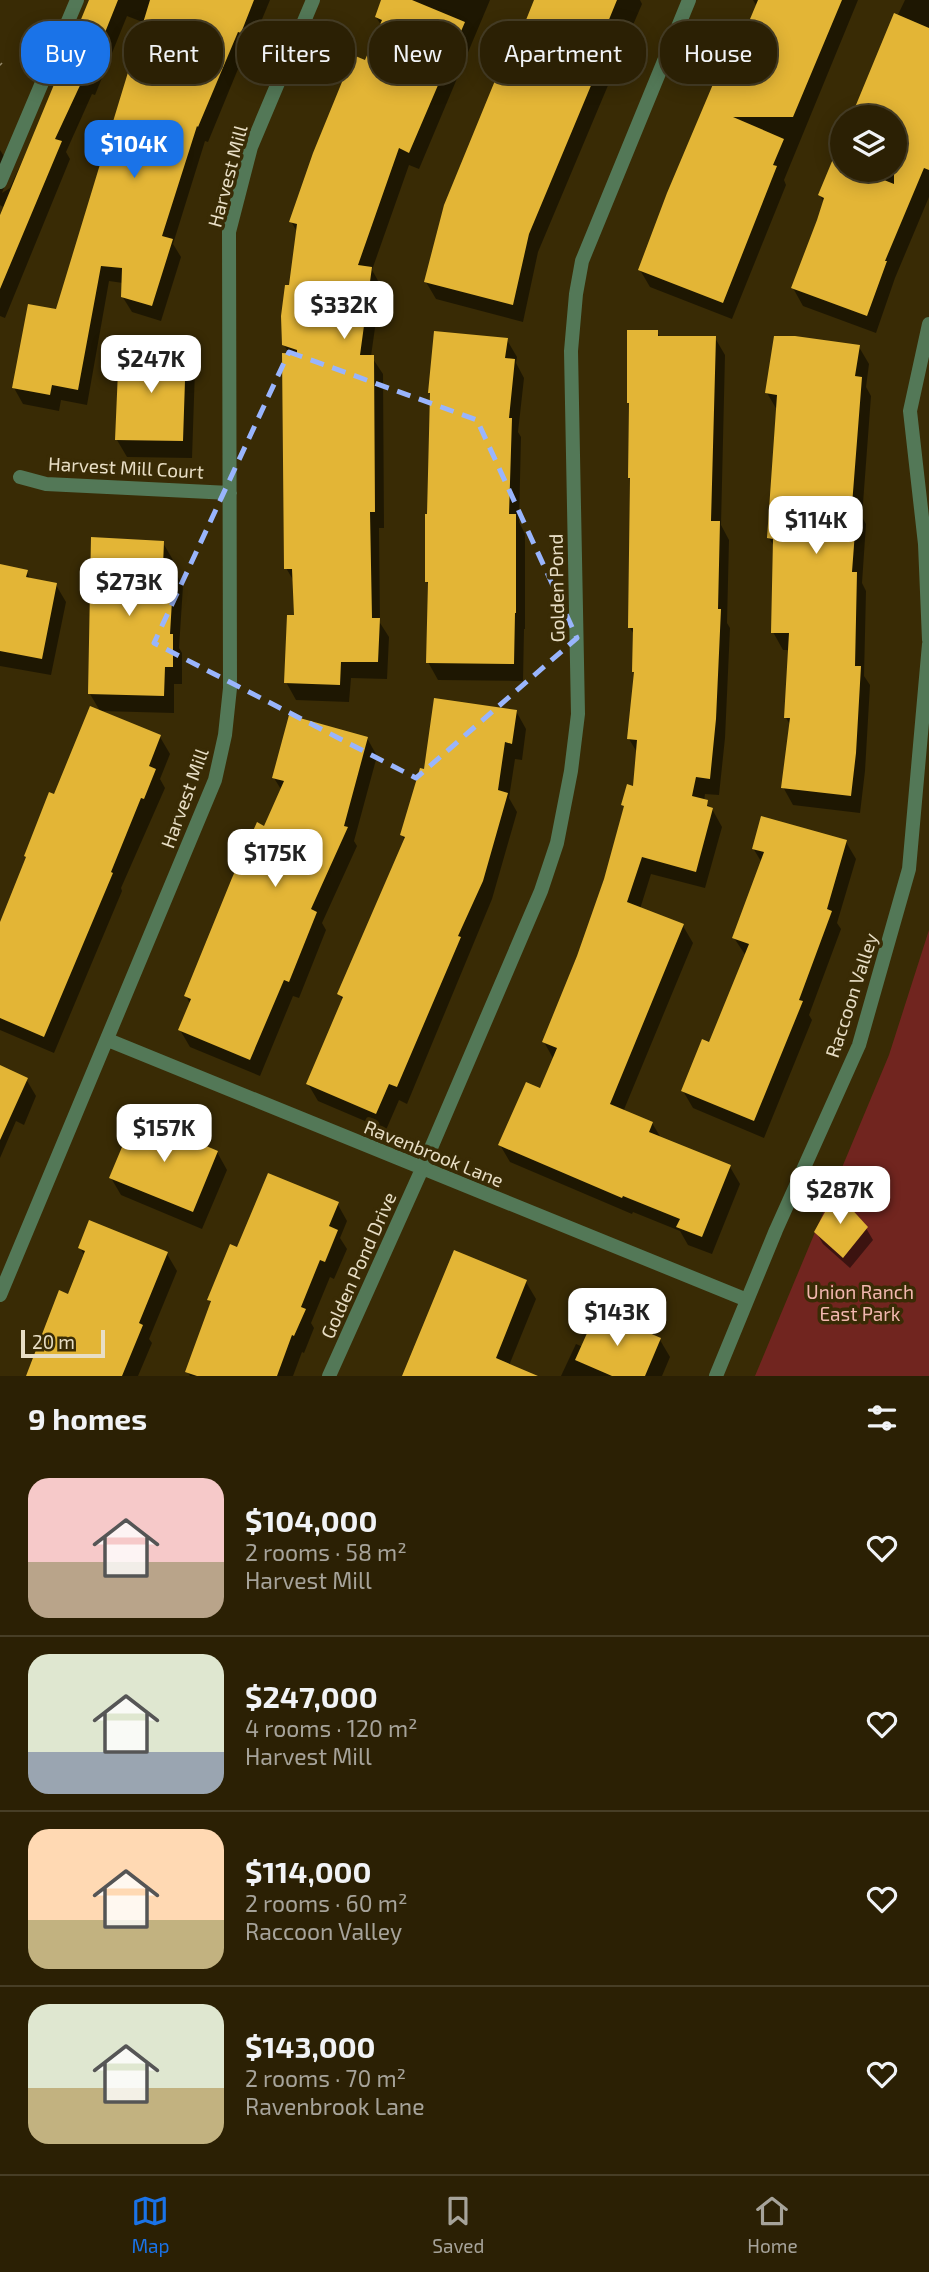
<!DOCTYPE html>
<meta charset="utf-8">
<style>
body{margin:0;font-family:"Exo 2",sans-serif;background:#372d13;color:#f1f3f6;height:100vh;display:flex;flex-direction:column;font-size:26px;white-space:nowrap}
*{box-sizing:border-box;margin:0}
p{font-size:23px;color:#a6a39a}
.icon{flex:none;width:38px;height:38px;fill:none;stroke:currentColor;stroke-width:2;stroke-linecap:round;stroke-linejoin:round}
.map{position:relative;height:1376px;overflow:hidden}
.sheet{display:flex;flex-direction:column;background:#2b2004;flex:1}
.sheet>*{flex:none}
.banner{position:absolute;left:21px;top:21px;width:887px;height:63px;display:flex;gap:14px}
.buttons{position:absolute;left:830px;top:105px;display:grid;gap:14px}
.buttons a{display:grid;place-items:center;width:77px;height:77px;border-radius:50%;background:#2b2004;box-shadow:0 4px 18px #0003,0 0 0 2px #473e26;font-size:35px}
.scale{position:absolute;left:21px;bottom:18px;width:84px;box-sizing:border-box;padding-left:7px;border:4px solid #e8dec5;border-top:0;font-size:19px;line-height:24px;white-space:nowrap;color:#e8dec5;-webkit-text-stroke:5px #392b05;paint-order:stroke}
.price{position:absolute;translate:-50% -60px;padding:0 16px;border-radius:14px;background:#fff;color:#222;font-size:23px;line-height:46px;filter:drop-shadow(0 2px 4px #0008)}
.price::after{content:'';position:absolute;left:50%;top:42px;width:21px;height:16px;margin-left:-10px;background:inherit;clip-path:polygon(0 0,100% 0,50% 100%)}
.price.current{background:#1a73e8;color:#fff}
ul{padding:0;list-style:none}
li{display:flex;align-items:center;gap:21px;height:175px;padding:0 28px}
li+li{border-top:2px solid #473e26}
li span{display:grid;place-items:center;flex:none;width:196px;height:140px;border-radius:21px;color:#555}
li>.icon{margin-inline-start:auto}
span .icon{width:84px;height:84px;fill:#fffc;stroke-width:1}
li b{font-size:30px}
h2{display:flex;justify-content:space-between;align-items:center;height:84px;padding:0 28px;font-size:30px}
.pill{padding:0 24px;border-radius:28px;background:#2b2004;box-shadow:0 4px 18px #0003,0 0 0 2px #473e26;font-size:24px;line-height:63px}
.pill.current{background:#1a73e8;color:#fff}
.tab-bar{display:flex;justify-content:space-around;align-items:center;height:98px;border-top:2px solid #473e26;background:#2b2004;font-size:19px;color:#a6a39a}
.tab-bar a{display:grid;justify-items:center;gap:4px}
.tab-bar .current{color:#1a73e8}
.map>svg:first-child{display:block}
.green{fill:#71251f}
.shadow{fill:#0007}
.building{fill:#e3b536}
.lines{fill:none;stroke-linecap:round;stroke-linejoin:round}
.path{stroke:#95896a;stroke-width:4.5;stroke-dasharray:7 3.5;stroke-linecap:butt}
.service{stroke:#537857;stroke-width:14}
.minor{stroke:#537857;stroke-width:14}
.marked{fill:none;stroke:#99b5fd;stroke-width:5;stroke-dasharray:14 9;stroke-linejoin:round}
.labels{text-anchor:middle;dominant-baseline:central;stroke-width:7;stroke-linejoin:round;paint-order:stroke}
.street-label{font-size:19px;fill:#e8dec5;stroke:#392b05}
.park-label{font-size:19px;fill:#f2b7af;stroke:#392b05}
</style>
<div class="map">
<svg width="929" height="1376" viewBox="0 0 929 1376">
<rect width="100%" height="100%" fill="#392b05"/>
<!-- green -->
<path class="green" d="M929 930V1376H755L889 1055Z"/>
<!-- shadow -->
<path class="shadow" d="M90 0H270L250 48 247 47 208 142 205 141 173 244 181 257 161 321 132 312 122 296 123 283 109 281 87 405 61 400 59 411 23 404 14 388 57 311 145 23 127 16 95 95 92 94 66 152 70 159 5 318 0 316V215L3 207 0 205V150L11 167 2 193 10 188 61 75Z
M383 0H490L419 169 409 165 372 270 381 286 371 356 383 374 384 528H379L380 623 389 637 387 679 351 678 349 702 296 700 286 682 296 617 295 583 286 568 290 355 284 345 297 232 291 221 366 63 381 25 376 17Z
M536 0H640L642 4 630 32 622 29 603 73 609 83 538 252 523 322 436 299 426 282 445 205 518 30 523 32Z
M753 0H858L784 180 786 185 732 319 650 287 640 270 728 76 757 7Z
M905 0H929V197L895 278 876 333 803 306 793 288 824 203 820 195 842 142V170H894V117H852L874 65Z
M657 332 661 338H715L725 355 721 525 729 540 727 623 730 628 725 738 719 795 705 794 704 801 712 809 722 827 705 888 651 874 640 909 683 926 693 943 623 1112 652 1123 661 1138 730 1167 740 1184 712 1254 688 1245 680 1231 633 1212 632 1214 510 1162 500 1145 541 1091 554 1060 544 1042 579 956 634 788 638 754 629 739 636 675 634 672 635 636 630 628 632 482 629 478 631 407 629 403Z
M507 340 517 357 516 363 524 378 518 432 521 437 519 522 525 534V629H524L523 681 438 680 428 662 430 587 427 582 432 397 429 392Z
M859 347 869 364 866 387 871 396 862 517 866 524 862 583 866 591 864 676 870 685 865 771 860 813 793 805 783 787 791 726 786 718 790 650H783L773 632 775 548 769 538 777 410 767 393Z
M185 352 195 369 192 458 127 457 117 440Z
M163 543 173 560V568L183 586 179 648 182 653V684H174V713L100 711 90 694Z
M0 566 26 571 31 580 56 585 66 602 51 675 0 666Z
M516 711 526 729 522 760 515 759 509 798 517 812 492 899 407 1104 399 1100 386 1130 318 1101 308 1084 343 1001 339 994 405 841 402 835 425 771Z
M160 737 170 754 160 779 165 788 121 888 122 891 54 1053 0 1030V929Z
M367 738 377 756 354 841 357 846 322 923 326 930 299 998 293 996 260 1076 190 1047 180 1030 191 1005 186 996 282 791 274 778Z
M846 842 856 859 837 923 841 929 809 1015 812 1020 764 1138 693 1108 683 1091 710 1045 746 956 734 938 762 863 753 848Z
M0 1067 26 1079 36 1096 24 1125 16 1121 0 1158Z
M217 1152 227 1170 202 1229 121 1195 111 1178Z
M337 1203 347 1221 340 1238 347 1249 334 1279 330 1277 311 1323 314 1328 304 1353 302 1352 293 1376H190L187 1371 212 1305 209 1299 238 1249Z
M866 1228 873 1240 850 1268 823 1244 816 1232Z
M80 1248 167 1254 177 1271 149 1339 152 1343 138 1376H27L69 1296 85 1256Z
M526 1282 536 1299 506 1373 403 1376Z
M660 1340 670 1357 662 1376H561L576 1344 583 1347Z"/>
<!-- building -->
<path class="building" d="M89 0H118L86 80 83 79 55 139 62 141 0 289V215Z
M150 0H254L241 33 238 32 198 127 197 126 162 236 173 239 152 306 121 297 122 268 101 266 78 390 52 385 50 395 12 388 28 304 56 309Z
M381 0H412L465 22 409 153 399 148 358 265 372 267 360 355H374L375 512H370L372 618H380L378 662H341L340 685 284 683 287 615H294L292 569H284L282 353 297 354V350L282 345 281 316 285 285H289L297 224 289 222 313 153 353 55 365 60 382 20 375 17Z
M534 0H617L592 61 600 64 529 234 513 305 424 282 444 205 517 27 522 30Z
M758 0H842L793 117H733L784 139 773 165 777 166 723 303 638 270 667 193 719 70 727 74Z
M894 13 929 28V170L924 168 885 261H887L867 316 791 288 817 220 824 198 818 195 833 159 842 163V170H859L894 184V117H851Z
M627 330H658V336H716L711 521H720L718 609H721L716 719 710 779 696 777 692 796 708 800 707 806 713 808 696 872 642 857 627 902 684 924 610 1104 653 1122 649 1132 731 1165 702 1237 676 1227 680 1219 623 1196 622 1198 498 1145 526 1082 540 1088 557 1048 542 1042 577 956 604 879 624 806 621 805 627 784 633 786 637 740 627 739 634 672H632L633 628H628L630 478H628L629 403H627Z
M434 331 508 338 505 358 515 359 509 418H512L509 514H516V613H515L514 664 426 663 428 582H425V514H427L430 393H428Z
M774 336H795L860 345 855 376 862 377 852 505H857L852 572H857L855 666H861L856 753 851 796 781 788 790 718H784L789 633H771L773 539 767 538 777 395 765 393Z
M119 348 186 350 183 441 115 440Z
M91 537 164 541 163 566 174 567 170 634H173V667H165L164 696 88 694Z
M0 564 28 570 26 577 57 583 42 659 0 651Z
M434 698 517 710 512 744 505 742 498 790 508 793 483 881 458 936 461 937 397 1087 389 1084 376 1114 306 1084 343 997 337 994 405 837 400 835 420 768 424 769Z
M90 706 161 735 149 766 156 769 144 799 141 798 111 872 113 873 44 1037 0 1018V922L26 857 24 856 49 792 54 794Z
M289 715 368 737 344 826 348 827 311 909 317 912 289 982 284 980 250 1060 178 1030 191 999 184 996 232 878 257 822 264 826 284 781 272 778Z
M761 816 847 840 827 909 832 911 799 1000 803 1001 754 1121 681 1091 702 1039 709 1042 749 944 732 938 764 852 752 849Z
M0 1065 28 1078 0 1140Z
M135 1116 218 1151 193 1212 109 1178Z
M268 1173 339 1202 329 1226 338 1230 325 1262 320 1260 301 1307 306 1309 294 1336 292 1335 277 1376H197L185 1372 211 1301 207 1300 230 1244 237 1247Z
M836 1192 868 1227 843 1258 814 1232Z
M89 1220 168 1252 139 1323 143 1325 122 1376H26L59 1290 68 1294 85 1251 78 1248Z
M454 1250 527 1280 496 1358 538 1376H402Z
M597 1311 661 1338 645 1376H612L575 1360Z"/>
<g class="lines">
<!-- path -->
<path class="path" d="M0 64 1 65"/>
<!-- service -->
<path class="service" d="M0 182 77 0"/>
<!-- minor -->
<path class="minor" d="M929 324 910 411 925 544 929 640
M20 477 46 484 230 493
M108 1040 747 1300
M0 1295 215 780 225 735 230 688 229 232 251 147 313 0
M329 1376 422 1169 541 891 557 843 571 771 578 714 571 351 576 294 582 261 689 0
M716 1376 776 1230 859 1045 909 869 929 644"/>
</g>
<!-- marked area -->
<path class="marked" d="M289 352 477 420 577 638 416 778 154 643Z"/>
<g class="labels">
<!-- street labels -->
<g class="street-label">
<text transform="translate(227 176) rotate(-75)">Harvest Mill</text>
<text transform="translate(126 467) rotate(3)">Harvest Mill Court</text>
<text transform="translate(556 588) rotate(-91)">Golden Pond</text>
<text transform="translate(184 798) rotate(-70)">Harvest Mill</text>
<text transform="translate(851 995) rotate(-72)">Raccoon Valley</text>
<text transform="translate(434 1153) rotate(22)">Ravenbrook Lane</text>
<text transform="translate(358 1265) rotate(-66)">Golden Pond Drive</text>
</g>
<!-- park labels -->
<g class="park-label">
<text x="860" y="1291">Union Ranch<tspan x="860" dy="22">East Park</tspan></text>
</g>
</g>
</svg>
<div class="buttons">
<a><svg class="icon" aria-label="layers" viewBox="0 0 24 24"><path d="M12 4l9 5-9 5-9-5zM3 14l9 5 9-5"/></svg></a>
</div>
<div class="scale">20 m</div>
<b class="price current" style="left:134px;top:180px">$104K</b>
<b class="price" style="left:344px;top:341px">$332K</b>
<b class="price" style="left:151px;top:395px">$247K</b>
<b class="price" style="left:816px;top:556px">$114K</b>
<b class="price" style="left:129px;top:618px">$273K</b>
<b class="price" style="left:275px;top:889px">$175K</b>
<b class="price" style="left:164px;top:1164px">$157K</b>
<b class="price" style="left:840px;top:1226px">$287K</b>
<b class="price" style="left:617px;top:1348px">$143K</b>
<div class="banner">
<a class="pill current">Buy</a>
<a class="pill">Rent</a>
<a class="pill">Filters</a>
<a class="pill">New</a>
<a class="pill">Apartment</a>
<a class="pill">House</a>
</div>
</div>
<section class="sheet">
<h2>9 homes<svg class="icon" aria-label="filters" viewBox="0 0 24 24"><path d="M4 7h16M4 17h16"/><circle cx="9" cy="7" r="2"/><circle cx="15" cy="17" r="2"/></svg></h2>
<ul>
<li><span style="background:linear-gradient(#f6c9c9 60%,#b9a48a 0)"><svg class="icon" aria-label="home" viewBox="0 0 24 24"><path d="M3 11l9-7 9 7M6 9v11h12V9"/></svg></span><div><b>$104,000</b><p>2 rooms · 58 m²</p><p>Harvest Mill</p></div><svg class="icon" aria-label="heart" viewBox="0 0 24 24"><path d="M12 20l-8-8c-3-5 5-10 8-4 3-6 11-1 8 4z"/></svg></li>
<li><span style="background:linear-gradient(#dfe7d0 70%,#9aa5b1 0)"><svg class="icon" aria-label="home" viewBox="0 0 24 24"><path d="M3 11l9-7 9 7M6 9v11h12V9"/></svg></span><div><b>$247,000</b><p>4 rooms · 120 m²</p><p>Harvest Mill</p></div><svg class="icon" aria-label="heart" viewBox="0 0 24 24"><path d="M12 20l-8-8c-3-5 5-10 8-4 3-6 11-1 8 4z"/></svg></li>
<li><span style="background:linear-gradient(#ffd9b3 65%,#c2b280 0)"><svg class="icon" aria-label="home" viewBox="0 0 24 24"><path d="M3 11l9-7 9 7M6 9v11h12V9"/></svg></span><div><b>$114,000</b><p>2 rooms · 60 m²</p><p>Raccoon Valley</p></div><svg class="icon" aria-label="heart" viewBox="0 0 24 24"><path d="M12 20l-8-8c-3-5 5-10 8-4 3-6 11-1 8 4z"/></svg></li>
<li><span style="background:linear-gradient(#dfe7d0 60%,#c2b280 0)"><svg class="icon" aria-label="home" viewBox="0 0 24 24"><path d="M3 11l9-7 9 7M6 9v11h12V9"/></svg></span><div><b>$143,000</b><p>2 rooms · 70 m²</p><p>Ravenbrook Lane</p></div><svg class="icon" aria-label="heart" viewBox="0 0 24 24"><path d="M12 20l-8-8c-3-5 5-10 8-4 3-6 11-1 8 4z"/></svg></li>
</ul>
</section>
<nav class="tab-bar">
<a class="current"><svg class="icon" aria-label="map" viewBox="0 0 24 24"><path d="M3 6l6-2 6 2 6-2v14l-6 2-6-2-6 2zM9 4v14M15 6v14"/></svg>Map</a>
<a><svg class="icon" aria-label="saved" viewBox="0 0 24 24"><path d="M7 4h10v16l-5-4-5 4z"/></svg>Saved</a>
<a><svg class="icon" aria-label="home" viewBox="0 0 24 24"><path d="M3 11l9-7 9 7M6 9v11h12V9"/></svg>Home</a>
</nav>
